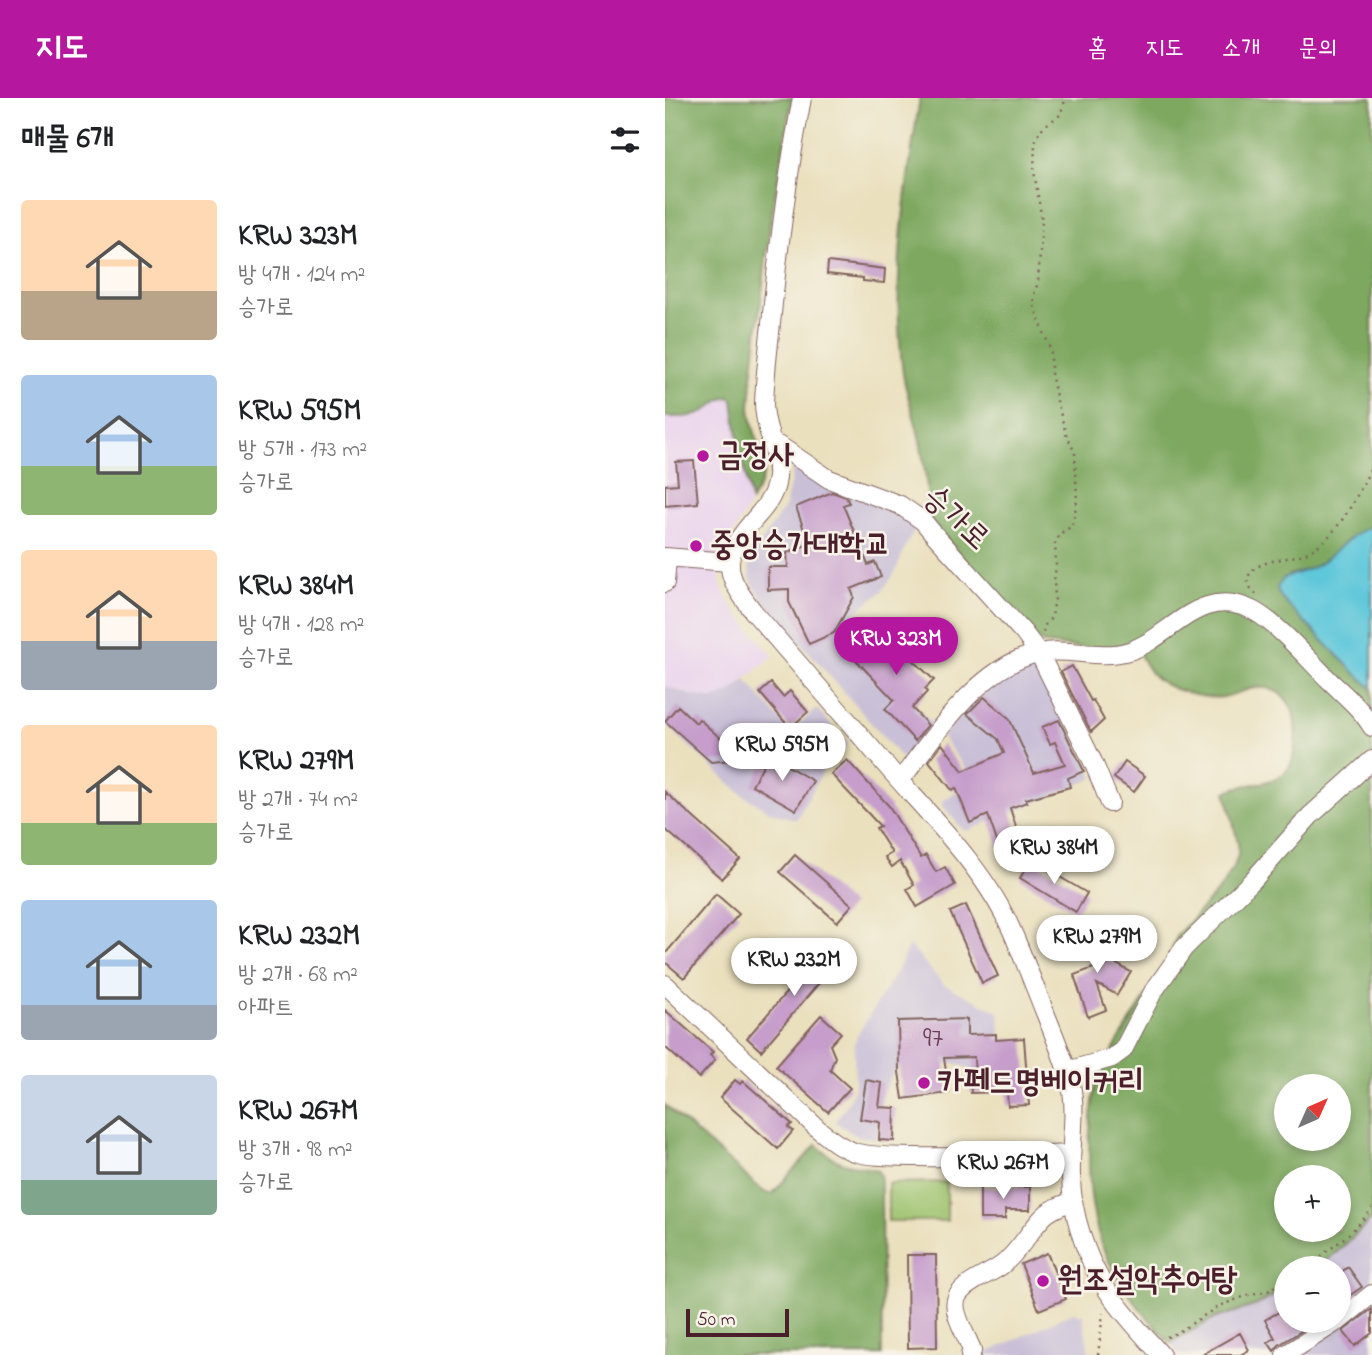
<!DOCTYPE html>
<html lang="ko">
<meta charset="utf-8">
<style>
body{margin:0;font-family:"Indie Flower","Poor Story",sans-serif;background:#f2f2f2;color:#202124;height:100vh;display:flex;flex-direction:column;font-size:26px;white-space:nowrap}
*{box-sizing:border-box;margin:0}
p{font-size:23px;color:#757577}
.icon{flex:none;width:38px;height:38px;fill:none;stroke:currentColor;stroke-width:2;stroke-linecap:round;stroke-linejoin:round}
.map{position:relative;flex:1;overflow:hidden}
.details{display:flex;flex-direction:column;background:#fff;width:665px}
.details>*{flex:none}
.needle{width:46px;rotate:45deg}
.buttons{position:absolute;left:609px;top:976px;display:grid;gap:14px}
.buttons a{display:grid;place-items:center;width:77px;height:77px;border-radius:50%;background:#fff;box-shadow:0 4px 10px #0003;font-size:35px}
.scale{position:absolute;left:21px;bottom:18px;width:103px;box-sizing:border-box;padding-left:7px;border:4px solid #4a1f2b;border-top:0;font-size:19px;line-height:24px;white-space:nowrap;color:#4a1f2b;-webkit-text-stroke:5px #f7f3e8;paint-order:stroke}
.price{position:absolute;translate:-50% -60px;padding:0 16px;border-radius:24px;background:#fff;color:#222;font-size:23px;line-height:46px;filter:drop-shadow(0 2px 4px #0008)}
.price::after{content:'';position:absolute;left:50%;top:42px;width:21px;height:16px;margin-left:-10px;background:inherit;clip-path:polygon(0 0,100% 0,50% 100%)}
.price.active{background:#b5179e;color:#fff}
ul{padding:0;list-style:none}
li{display:flex;align-items:center;gap:21px;height:175px;padding:0 21px}
li span{display:grid;place-items:center;flex:none;width:196px;height:140px;border-radius:7px;color:#555}
li>.icon{margin-inline-start:auto}
span .icon{width:84px;height:84px;fill:#fffc;stroke-width:1}
li b{font-size:30px}
h2{display:flex;justify-content:space-between;align-items:center;height:84px;padding:0 21px;font-size:30px}
header{display:flex;align-items:center;gap:42px;box-sizing:border-box;height:98px;padding:0 35px;background:#b5179e;color:#fff}
header strong{font-size:33px}
nav{display:flex;gap:38px;margin-inline-start:auto;font-size:24px}
main{display:flex;flex:1;min-height:0}
.map>svg:first-child{display:block}
.built{fill:#e9d2ee}
.industrial{fill:#c9bfd7}
.green{fill:#9dc26d;stroke:#74704c;stroke-width:2}
.forest{fill:#7ea860;stroke:#646446;stroke-width:2;fill-rule:evenodd}
.water{fill:#5ec7da;stroke:#547382;stroke-width:2}
.building{fill:#c69dcb}
.lines{fill:none;stroke-linecap:round;stroke-linejoin:round}
.minor-casing{stroke:#82635e;stroke-width:20}
.path{stroke:#82635e;stroke-width:2.5;stroke-dasharray:2 5;stroke-linecap:butt}
.minor{stroke:#fff;stroke-width:18}
.poi-dot{fill:#b5179e;stroke:#f7f3e8;stroke-width:2.5}
.labels{text-anchor:middle;dominant-baseline:central;stroke-width:5;stroke-linejoin:round;paint-order:stroke}
.number-label{font-size:28px;fill:#693e53}
.poi-label{font-size:32px;font-weight:bold;fill:#4a1f2b;stroke:#f7f3e8;text-anchor:start}
.street-label{font-size:32px;fill:#4a1f2b;stroke:#f7f3e8}
</style>
<header>
<strong>지도</strong>
<nav><a>홈</a><a>지도</a><a>소개</a><a>문의</a></nav>
</header>
<main>
<section class="details">
<h2>매물 6개<svg class="icon" aria-label="filters" viewBox="0 0 24 24"><path d="M4 7h16M4 17h16"/><circle cx="9" cy="7" r="2"/><circle cx="15" cy="17" r="2"/></svg></h2>
<ul>
<li><span style="background:linear-gradient(#ffd9b3 65%,#b9a48a 0)"><svg class="icon" aria-label="home" viewBox="0 0 24 24"><path d="M3 11l9-7 9 7M6 9v11h12V9"/></svg></span><div><b>KRW 323M</b><p>방 4개 · 124 m²</p><p>승가로</p></div></li>
<li><span style="background:linear-gradient(#a9c7e8 65%,#8fb573 0)"><svg class="icon" aria-label="home" viewBox="0 0 24 24"><path d="M3 11l9-7 9 7M6 9v11h12V9"/></svg></span><div><b>KRW 595M</b><p>방 5개 · 173 m²</p><p>승가로</p></div></li>
<li><span style="background:linear-gradient(#ffd9b3 65%,#9aa5b1 0)"><svg class="icon" aria-label="home" viewBox="0 0 24 24"><path d="M3 11l9-7 9 7M6 9v11h12V9"/></svg></span><div><b>KRW 384M</b><p>방 4개 · 128 m²</p><p>승가로</p></div></li>
<li><span style="background:linear-gradient(#ffd9b3 70%,#8fb573 0)"><svg class="icon" aria-label="home" viewBox="0 0 24 24"><path d="M3 11l9-7 9 7M6 9v11h12V9"/></svg></span><div><b>KRW 279M</b><p>방 2개 · 74 m²</p><p>승가로</p></div></li>
<li><span style="background:linear-gradient(#a9c7e8 75%,#9aa5b1 0)"><svg class="icon" aria-label="home" viewBox="0 0 24 24"><path d="M3 11l9-7 9 7M6 9v11h12V9"/></svg></span><div><b>KRW 232M</b><p>방 2개 · 68 m²</p><p>아파트</p></div></li>
<li><span style="background:linear-gradient(#c9d6e8 75%,#7fa58c 0)"><svg class="icon" aria-label="home" viewBox="0 0 24 24"><path d="M3 11l9-7 9 7M6 9v11h12V9"/></svg></span><div><b>KRW 267M</b><p>방 3개 · 98 m²</p><p>승가로</p></div></li>
</ul>
</section>
<div class="map">
<svg width="707" height="1257" viewBox="0 0 707 1257">
<rect width="100%" height="100%" fill="#f7f3e8"/>
<filter id="ink" filterUnits="userSpaceOnUse"><feTurbulence type="fractalNoise" baseFrequency=".0143" numOctaves="2"/><feDisplacementMap in="SourceGraphic" scale="14" xChannelSelector="R" yChannelSelector="G"/><feConvolveMatrix kernelMatrix="1 2 1 2 8 2 1 2 1" color-interpolation-filters="sRGB"/></filter>
<filter id="wash" filterUnits="userSpaceOnUse"><feTurbulence type="fractalNoise" baseFrequency=".00686" numOctaves="4" result="noise"/><feDisplacementMap in="SourceGraphic" scale="28" xChannelSelector="R" yChannelSelector="G"/><feGaussianBlur stdDeviation="1.57" result="paint"/><feColorMatrix in="noise" values="0 0 0 0 0 0 0 0 0 0 0 0 0 0 0 0 0 1.4 0 .05"/><feComposite in="paint" operator="in"/></filter>
<g filter="url(#wash)">
<rect width="100%" height="100%" fill="#eae0be"/>
<!-- built -->
<path class="built" d="M65 299 68 302 73 340 86 403 58 455 55 470V484L59 496 69 512 108 558 65 594 48 601H39L0 588V319H18L48 308 58 300Z"/>
<!-- industrial -->
<path class="industrial" d="M129 363 217 405 252 428 240 449 231 473 224 484 215 495 192 513 186 524 184 533 185 540 188 544 193 546 222 522 256 560 230 584V588L271 629 241 665 100 504 89 489 85 480 84 468 89 455 120 408 126 384Z
M369 562 429 680 302 733 298 732 277 707 279 702 304 685 306 678 276 638 328 583Z
M81 582 125 633 152 611 183 646 169 657 162 666 131 722 104 713 78 697 0 626V588L26 597 48 601 65 594Z
M244 847 278 886 334 914 337 977 313 978 301 969 290 965 234 969 229 973 220 990 216 1005 211 1041 192 1038 170 1024 183 1005 188 994 190 984 189 948 192 938 234 869Z
M707 1121V1257H515L505 1245 548 1221 592 1207 621 1191V1223H674V1171H650L673 1153Z
M408 1214 418 1217 424 1257H318Z"/>
<!-- green -->
<path class="green" d="M282 1084V1123H223V1085Z"/>
<!-- forest -->
<path class="forest" d="M0 0H127L105 127 87 280 85 310 87 324 98 364 99 375 95 387 86 403 73 340 68 302 65 299C53 300 49 308 40 313 27 320 14 319 0 319Z
M255 0H707V427L688 438 656 465 647 470 624 477 619 503 687 572 707 590V1121L673 1153 650 1171H621V1191L592 1207 548 1221 505 1245C485 1222 464 1200 449 1173 417 1118 421 1038 432 978L434 972 439 967 503 862 512 837 555 791 569 769 573 757V745L561 694C578 684 599 689 617 677 633 667 634 623 625 607 621 599 614 594 605 591 589 586 574 596 558 599 540 602 500 591 488 577 482 571 478 562 474 555L380 546 370 539 264 422C262 411 262 402 262 391 261 376 258 362 256 348 252 324 242 300 238 276 226 184 240 91 255 0ZM621 989H674V1041H621ZM621 1080H674V1132H621Z
M0 1007 99 1094 104 1096 108 1095 151 1047C176 1069 181 1065 212 1072L215 1077 216 1084 217 1257H0Z"/>
<!-- water -->
<path class="water" d="M707 427V590L687 572 619 503 614 496 612 490 619 480 647 470 656 465 688 438Z"/>
<g id="blocks">
<!-- building -->
<path class="building" d="M163 164 220 171 219 185 198 183V180L162 176Z
M29 363 33 405 0 408V387L13 386 11 364Z
M167 394 181 399 184 405 178 407 203 467 210 464 216 479 186 491 189 499 169 535 144 546 124 504V491L103 492V469H123L122 455 144 446 131 409Z
M222 526 251 559 248 562 269 582 260 591 262 594 247 610 263 627 250 643 220 611 229 602 186 557Z
M407 568 426 603 428 602 439 622 426 634 396 574Z
M106 585 118 599 125 593 143 614 125 630 95 595Z
M319 599 344 620 369 675 400 666 390 644 385 646 377 629 394 622 419 673 403 680 405 689 361 701 362 704 345 710 360 757 339 764 323 717 305 725 291 690 287 692 264 663 277 646 298 673 339 655 333 641 302 616Z
M13 608 31 625 34 621 73 656 68 662 46 664 0 623Z
M104 657 148 683 131 712 87 687Z
M182 662 224 708 256 760 261 757 271 774 280 769 290 787 252 809 242 791 249 787 235 763 227 769 220 759 227 755 211 730 215 728 166 676Z
M460 664 480 678 469 694 449 680Z
M0 694 75 761 57 781 0 731Z
M130 757 187 807 172 824 115 774Z
M366 762 422 795 411 814 355 780Z
M51 796 74 816 19 880 0 864V856Z
M301 807 333 878 317 885 285 814Z
M416 834 442 850 437 858 466 874 452 897 432 886 441 912 423 919 409 877 434 868 406 850Z
M163 846 177 858 96 953 82 940Z
M0 912 48 954 45 957 50 962 34 980 0 949Z
M156 917 176 935 165 947 170 959 165 972 185 990 163 1014 111 968Z
M302 921V937L331 936V942L359 940 364 1007 343 1008 342 994 306 995 305 981H310L309 959 279 960 284 995 238 1001 234 974 233 923Z
M70 982 75 986 78 983 127 1026 123 1029 128 1033 113 1051 55 1000Z
M201 982 217 985 214 1009 230 1010 229 1043 214 1042 215 1024 195 1021Z
M315 1089H365V1112H340V1121H315Z
M382 1155 401 1201 374 1212 356 1166Z
M242 1157H271L272 1249 243 1250Z
M683 1169 697 1189 674 1205V1176Z
M621 1210V1223H652L614 1247 609 1253 603 1244 610 1240 600 1222Z
M707 1211V1235L690 1248 678 1233Z
M575 1235 584 1252 575 1257H536Z"/>
</g>
</g>
<g filter="url(#ink)">
<use href="#blocks" fill-opacity="0" stroke="#82635e" stroke-width="2"/>
<g class="lines">
<!-- minor casing -->
<g class="minor-casing">
<path id="minor" d="M137 0C124 68 115 137 108 205 105 239 100 273 99 306 99 331 114 355 112 379 111 394 103 406 93 417 59 456 54 470 88 513 134 566 180 620 226 673 269 722 321 773 347 833 359 861 370 889 381 917 390 939 400 963 406 987 412 1016 405 1047 406 1077 406 1114 421 1161 442 1192 457 1215 478 1236 496 1257
M105 343 118 350 164 381 235 407 258 423 268 435 358 534 374 555 429 666 445 705
M0 459 64 464
M0 485 2 460
M235 683C269 638 315 567 374 555 402 549 434 562 464 553 493 544 514 517 542 508 558 503 574 505 589 513 614 527 643 561 664 582 678 596 696 610 707 629
M0 886 153 1031C164 1040 175 1049 189 1054 210 1060 233 1058 254 1059 305 1060 356 1058 406 1056
M402 973 447 960 458 952 488 894 519 850 588 782 645 718 707 662
M674 1223 707 1196
M305 1257 307 1253C303 1239 287 1216 291 1202 295 1186 324 1177 337 1167 355 1153 364 1133 379 1118 387 1110 398 1107 408 1103
M620 1257 673 1223"/>
</g>
<!-- path -->
<path class="path" d="M591 496C584 489 579 482 587 473 597 462 624 461 638 456 671 444 692 398 707 368
M378 534 379 528 387 519 390 500 389 483 391 468 390 444 396 435 407 428 412 403 410 355 401 336 392 303 386 275V253L369 208V197L373 184 377 123 369 73 370 45 372 38 378 29 395 17 401 0
M639 1171C663 1152 690 1135 707 1110
M502 1239 512 1235 554 1208 586 1196 603 1193 621 1182
M433 1257 438 1215"/>
<!-- minor -->
<use href="#minor" class="minor"/>
</g>
</g>
<!-- markers -->
<g class="poi-dot">
<circle cx="38" cy="358" r="7"/>
<circle cx="31" cy="448" r="7"/>
<circle cx="259" cy="985" r="7"/>
<circle cx="378" cy="1183" r="7"/>
</g>
<g class="labels">
<!-- number labels -->
<g class="number-label">
<text x="268" y="941">97</text>
</g>
<!-- poi labels -->
<g class="poi-label">
<text x="52" y="358">금정사</text>
<text x="45" y="448">중앙승가대학교</text>
<text x="273" y="985">카페드명베이커리</text>
<text x="392" y="1183">원조설악추어탕</text>
</g>
<!-- street labels -->
<g class="street-label">
<text transform="translate(290 421) rotate(43)">승가로</text>
</g>
</g>
</svg>
<div class="buttons">
<a><svg class="needle" viewBox="-14 -14 28 28"><path d="M0-13l5 13h-10z" fill="#e53935"/><path d="M0 13l5-13h-10z" fill="#757577"/></svg></a>
<a>+</a>
<a>−</a>
</div>
<div class="scale">50 m</div>
<b class="price active" style="left:231px;top:579px">KRW 323M</b>
<b class="price" style="left:117px;top:685px">KRW 595M</b>
<b class="price" style="left:389px;top:788px">KRW 384M</b>
<b class="price" style="left:432px;top:877px">KRW 279M</b>
<b class="price" style="left:129px;top:900px">KRW 232M</b>
<b class="price" style="left:338px;top:1103px">KRW 267M</b>
</div>
</main>
